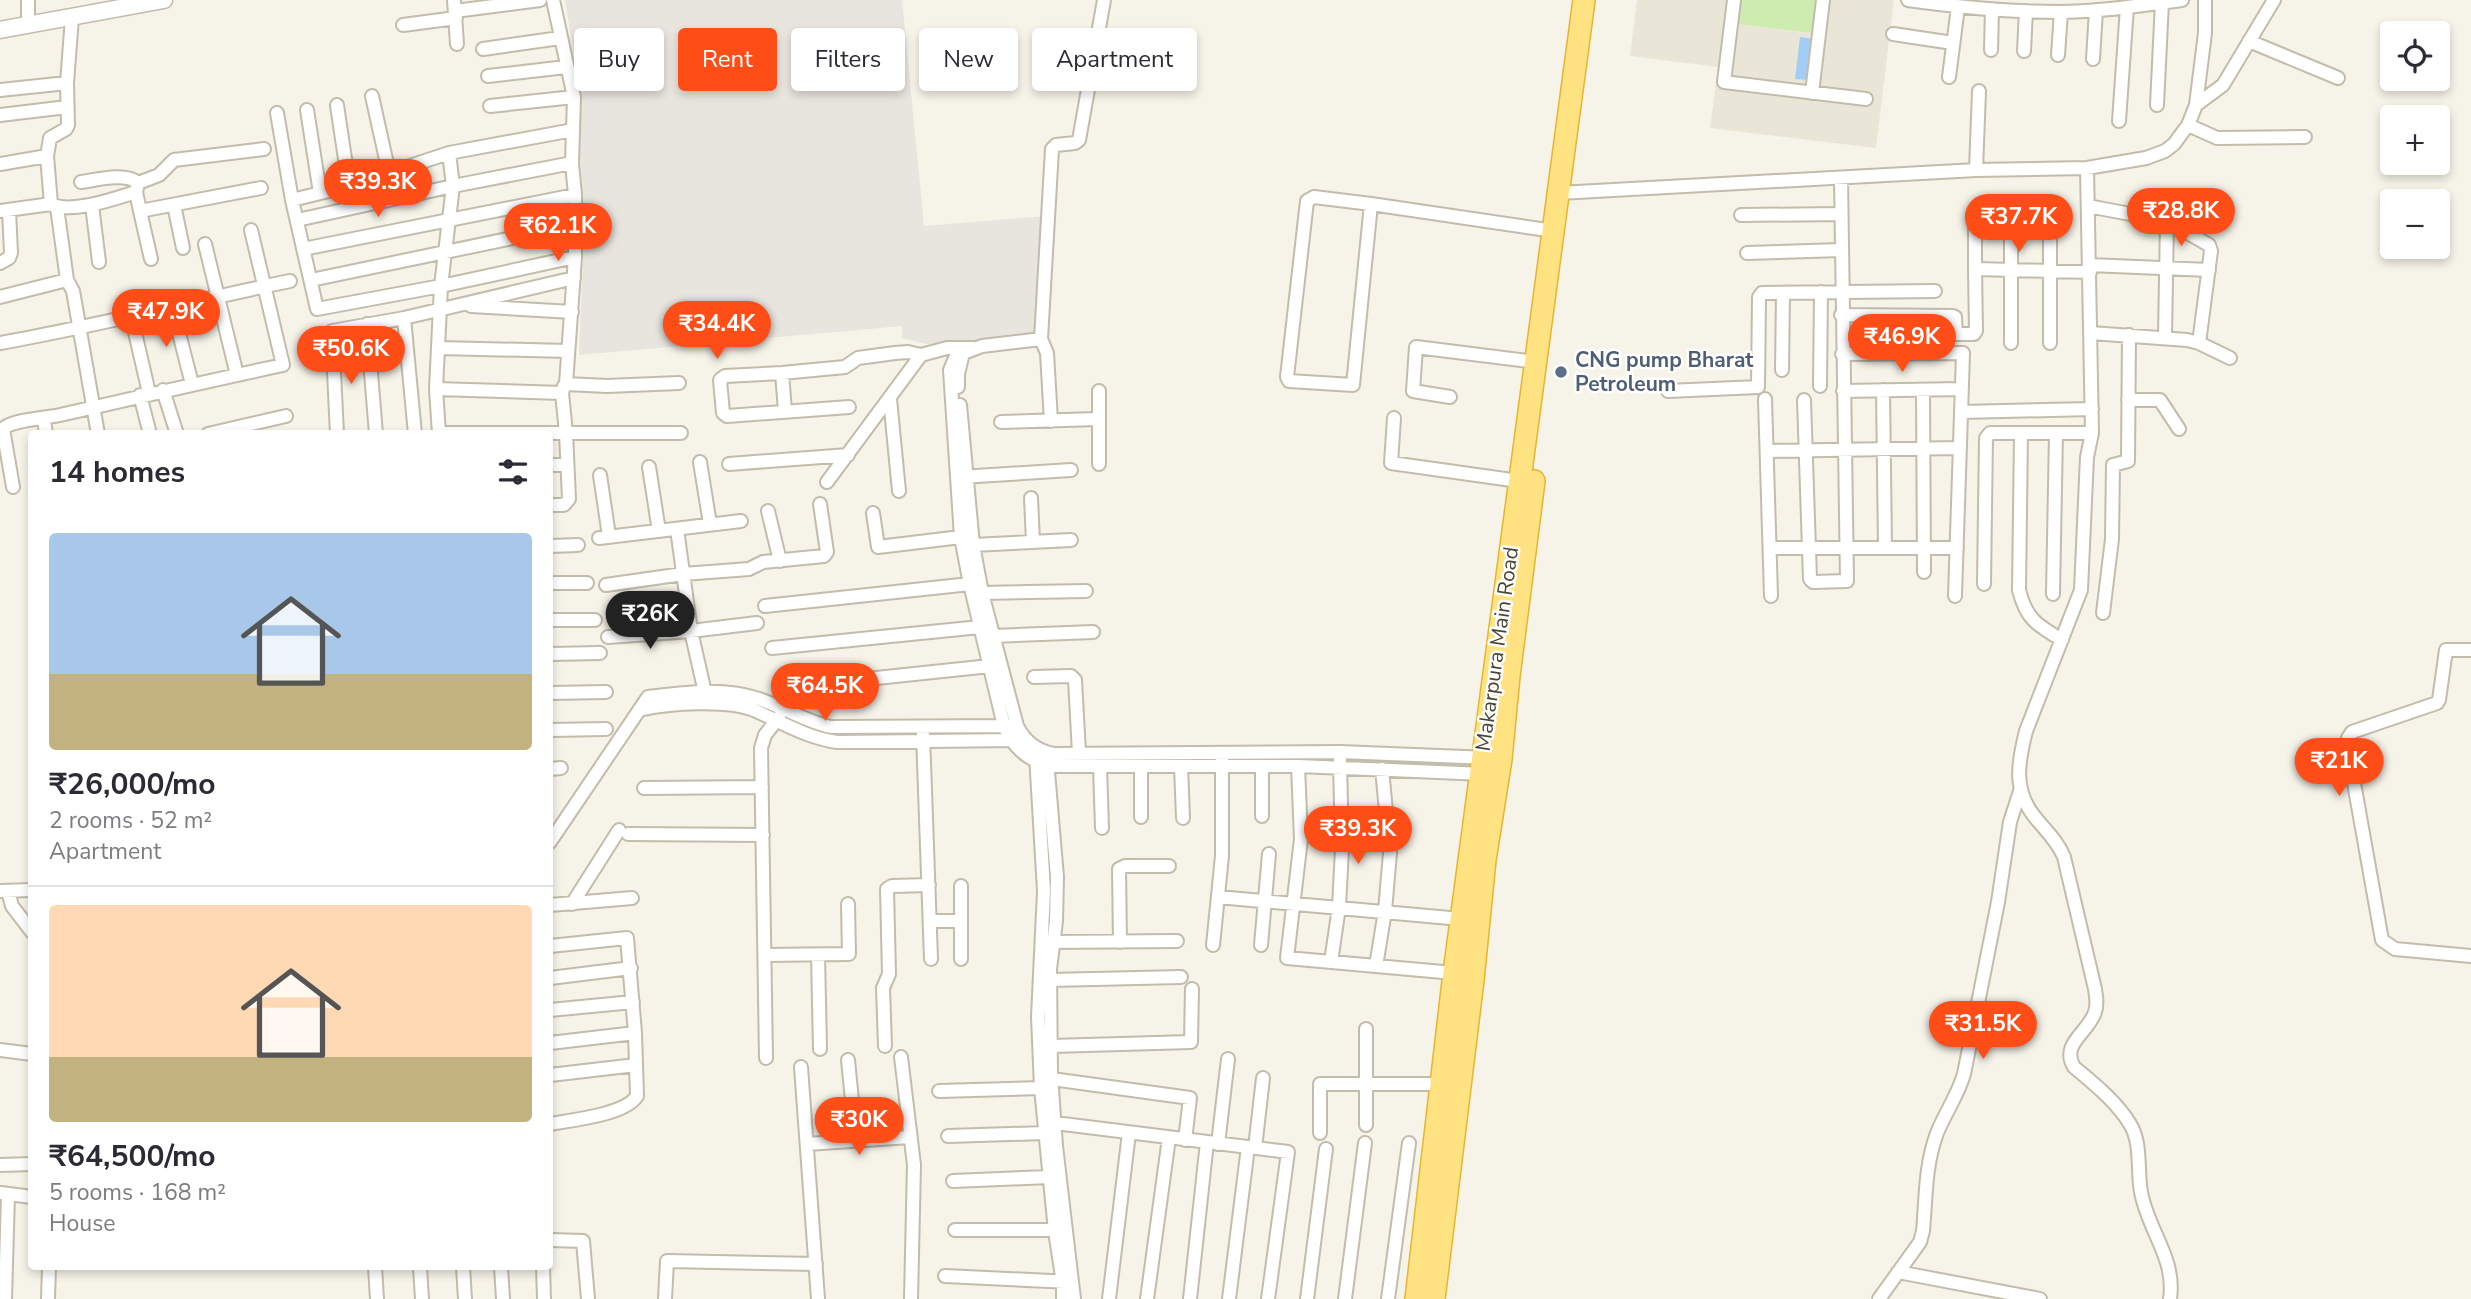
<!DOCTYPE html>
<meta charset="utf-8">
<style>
body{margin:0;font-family:"Nunito Sans",sans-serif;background:#f7f7f7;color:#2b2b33;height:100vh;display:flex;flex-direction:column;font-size:26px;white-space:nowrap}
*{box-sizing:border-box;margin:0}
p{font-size:23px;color:#7c7c81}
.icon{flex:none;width:38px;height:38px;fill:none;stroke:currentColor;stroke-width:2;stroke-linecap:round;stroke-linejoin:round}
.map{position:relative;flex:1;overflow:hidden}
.side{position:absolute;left:28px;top:430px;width:525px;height:840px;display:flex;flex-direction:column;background:#fff;border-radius:7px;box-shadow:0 4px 10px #0003}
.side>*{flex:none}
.top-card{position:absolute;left:574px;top:28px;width:665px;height:63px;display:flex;gap:14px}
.controls{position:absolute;left:2380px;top:21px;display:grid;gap:14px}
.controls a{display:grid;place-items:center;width:70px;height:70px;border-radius:7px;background:#fff;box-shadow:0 4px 10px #0003;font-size:35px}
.price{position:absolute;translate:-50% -60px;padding:0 16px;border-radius:24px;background:#ff4d17;color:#fff;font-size:23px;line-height:46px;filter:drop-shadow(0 2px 4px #0008)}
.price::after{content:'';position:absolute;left:50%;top:42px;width:21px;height:16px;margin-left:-10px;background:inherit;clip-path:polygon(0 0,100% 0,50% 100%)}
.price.active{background:#222;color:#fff}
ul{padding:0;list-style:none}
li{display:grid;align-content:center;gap:14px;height:371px;padding:0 21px}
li+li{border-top:2px solid #e1e1e2}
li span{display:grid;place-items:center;height:217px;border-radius:7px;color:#555}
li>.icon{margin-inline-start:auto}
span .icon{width:126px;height:126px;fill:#fffc;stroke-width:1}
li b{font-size:30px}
h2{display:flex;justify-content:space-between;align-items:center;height:84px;padding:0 21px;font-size:30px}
.chip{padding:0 24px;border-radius:7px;background:#fff;box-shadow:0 4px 10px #0003;font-size:24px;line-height:63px}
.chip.active{background:#ff4d17;color:#fff}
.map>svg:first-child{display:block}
.residential{fill:#eae6d7}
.industrial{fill:#e8e4de}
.green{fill:#ccedaf}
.water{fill:#a2cdf6}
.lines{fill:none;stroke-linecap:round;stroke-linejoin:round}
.minor-casing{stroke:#c2bcab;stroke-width:16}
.tertiary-casing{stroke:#c2bcab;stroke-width:19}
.trunk-casing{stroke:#e9b42f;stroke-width:24}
.minor{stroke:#fff;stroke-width:12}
.tertiary{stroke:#fff;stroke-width:16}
.trunk{stroke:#ffe282;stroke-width:21}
.service-dot{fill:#5c6f8a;stroke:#fff;stroke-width:2.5}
.labels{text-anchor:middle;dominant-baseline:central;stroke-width:5;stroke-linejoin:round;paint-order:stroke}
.service-label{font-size:21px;font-weight:bold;fill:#4e5e75;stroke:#fff;text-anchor:start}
.street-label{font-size:21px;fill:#4a4437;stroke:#fff}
</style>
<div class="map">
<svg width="2471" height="1299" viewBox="0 0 2471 1299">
<rect width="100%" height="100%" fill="#f6f3e9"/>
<!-- residential -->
<path class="residential" d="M1637 0H1894L1876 148 1710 128 1718 67 1630 56Z"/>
<!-- industrial -->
<path class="industrial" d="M565 0H902L924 226 1048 216 1040 335 1030 340 926 344 902 338V326L579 355 584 231 576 68Z"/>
<!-- green -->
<path class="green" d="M1741 0H1818L1814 33 1738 24Z"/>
<!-- water -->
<path class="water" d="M1800 37 1814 39 1809 80 1795 79Z"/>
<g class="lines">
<!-- minor casing -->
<g class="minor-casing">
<path id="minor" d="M454 0 457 44
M553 0 574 97 572 163 575 195V257L566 384 607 386 679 383
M1104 0 1079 140 1075 143 1056 145 1052 149 1041 339 982 346 956 356 950 370 961 537 970 584 1004 726C1013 747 1026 758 1047 766H1298L1484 774
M1734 0 1724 82 1866 99
M1908 0C1958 7 2008 12 2058 12 2100 12 2141 5 2182 0
M455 11 540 0
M403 25 456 18
M28 26V0
M1893 34 1953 43
M2249 41 2338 78
M483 49 560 38
M1991 50 1992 9
M2024 51 2026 11
M2058 55 2061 12
M2093 59 2096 10
M488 76 566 67
M1949 77 1958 7
M0 90 67 83
M1812 93 1823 0
M372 96 389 173
M337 105 349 186
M2157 105 2162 2
M2196 105 2223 85 2274 0
M490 106 574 97
M307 110 320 193
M277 113 292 200 317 309 441 286 575 257
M0 115 67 107
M2119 121 2127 7
M2188 125 2217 138 2305 137
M0 164 47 156
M2087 168 2092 433 2087 457 2081 590 2026 731C2018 763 2013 789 2034 816 2045 830 2057 840 2064 857L2095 989C2096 997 2098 1004 2095 1012 2089 1032 2060 1044 2074 1067 2094 1084 2116 1101 2130 1124 2142 1143 2137 1171 2141 1192 2148 1231 2176 1258 2170 1299
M1976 170 1979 91
M81 182C96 180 126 172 138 183
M136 192 140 211 261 188
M1559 193 1976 170 2087 168 2146 158 2165 151 2174 144 2188 125 2196 105 2205 33V0
M292 200 349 186 449 153 573 130
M1371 204 1314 197 1307 201 1287 377 1289 381 1353 385 1371 204 1554 231
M52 205C75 213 113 199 136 192L138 183 159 175 174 160 264 149
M92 205 99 262
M174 205 183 248
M2088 206 2167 221 2209 245 2211 251 2199 343
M57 207 67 280 73 291 98 434
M1975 210V269L2090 272
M2011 210V343
M0 211 51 204 47 156 50 138 66 129 68 125 67 83 72 18
M140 211 151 259
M2050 214V343
M1741 215 1841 214
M297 220 453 186 449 153
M205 244 237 375
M303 249 575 195
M1747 253 1841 250
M0 263 9 258 11 253 9 210
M2089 265 2209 270
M311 280 575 225
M0 297 67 280
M172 306 192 384
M471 306 572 312
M131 315 149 393
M1841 315 1953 316 1955 317 1956 334H1974L1976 331 1975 269
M404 318 415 434
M367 324 376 434
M2091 333 2187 340 2199 343 2230 358
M2165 337 2167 221
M1041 339 1047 353 1051 421
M0 343C97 326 193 301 290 281
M438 348 568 351
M1842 354 1963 353 1955 596
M1782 370 1783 293
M782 373 785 411
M1820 386 1821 292
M958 387V374L963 353
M436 389 562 393 564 386
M163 390 177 434
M1883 390 1885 547
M1923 390 1924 572
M1099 391V464
M1668 391 1758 387 1759 297 1762 293 1935 291
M1843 391 1962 389
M140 395 150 434
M1450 397 1413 391 1416 347 1536 362
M890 399 899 491
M1765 399 1771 596
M1804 400 1810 579 1813 582 1847 581 1841 178
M2128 400H2160L2179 429
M960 405 973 545 982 593 1017 726C1025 742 1037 751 1054 754L1340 752 1489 758
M849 407 727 416 723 413 720 380 725 376 782 373 845 367 858 358 895 353 908 352 921 355
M1961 412 2092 409
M1394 418 1391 463 1519 481
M44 419 46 434
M1001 422 1097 419
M439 433H566L562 393
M208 434 286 416
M337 434 332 331 404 318 574 278
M439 434 436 389 441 286 453 186 572 163
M1767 451 1960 448
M700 462 710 524
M729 464 848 455
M550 465H567
M649 467 659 531
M600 475 609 536
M961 477 1071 470
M827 482 921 355 947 348H973
M13 487 3 429C10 420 47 418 60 415 134 398 208 381 283 365L251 230
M1031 498 1033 542
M550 505H564L569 499 566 433H681
M768 511 780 561
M873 513 878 547 961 537
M677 529 691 631 706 697
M599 538 741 521
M973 545 1071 540
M550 546 578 545
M1770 548H1957
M550 583H587
M1984 584 1986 438 1990 433H2021
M606 585 683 574 749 569 763 562 824 556 827 552 820 504
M982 593 1086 591
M2053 594 2056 433
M765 606 970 584
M2103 613 2112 539 2113 465 2128 461 2129 335
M550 620H595
M994 636 1093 632
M608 637 691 631 757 623
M2062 640C2037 625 2026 619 2019 590L2021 433H2092
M772 648 980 627
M2471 650H2446L2439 700 2437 703 2352 732 2348 738 2347 744 2382 940 2395 949 2471 956
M550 654 600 653
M1034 677 1071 676 1075 680 1079 753
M829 683 990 666
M550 693 606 692
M639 710C669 703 729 699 756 711 783 723 808 738 837 742L1016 740
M550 730 606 729
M923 734 931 959
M1036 755 1044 891 1038 1017 1041 1088 1055 1231 1063 1283V1299
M1047 760 1057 877 1056 921 1050 969 1051 1074 1056 1146 1074 1299
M1100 766 1102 828
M1141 766V817
M1181 766 1183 818
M1262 766V816
M1298 766 1301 839 1287 958 1454 973
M550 769 561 768
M644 788 762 787
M628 834 763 835
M550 842 648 697C683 693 722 687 756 698 782 706 804 721 831 727L1010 726
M961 886V959
M0 891 32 890
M8 891 12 906 32 932
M1218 897 1461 919
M572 904 619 830
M550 905 632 898
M930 921H961
M1048 942 1177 941
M1120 942 1119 869 1125 866H1169
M1213 945 1222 856V760
M1261 945 1269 854
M550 946 627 938 635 1033 637 1096C625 1115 571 1120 550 1124
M765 955 849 954 848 904
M818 955 820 1049
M1331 962 1339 907 1342 849 1340 760
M1376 966 1385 911 1390 853 1382 769
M550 978 631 968
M1050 980 1181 977
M550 1010 633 1002
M1366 1029V1125
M550 1043 635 1033
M885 1046 883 988 889 974 887 889 892 886 929 885
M1051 1046 1191 1042 1192 989
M0 1050 32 1054
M901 1057 914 1165 911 1299
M766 1058 761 748 765 735 779 717
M848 1060 856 1141
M801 1067 818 1299
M550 1075 636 1065
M1052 1079 1190 1098 1185 1140
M939 1091 1041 1088
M1055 1123 1288 1152 1268 1299
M1320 1133V1084H1441
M948 1136 1045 1133
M807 1144 910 1137
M1218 1144 1228 1059
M1255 1148 1263 1078
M0 1165 32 1164
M953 1181 1049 1177
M1 1193 32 1197
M955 1230H1063
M550 1240 583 1241 588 1299
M375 1267 377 1299
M420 1267 422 1299
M463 1267 465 1299
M501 1267 503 1299
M543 1267 544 1299
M1898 1272 2040 1299
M945 1276 1071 1282
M5 1299 8 1195
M48 1299 49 1267
M665 1299 667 1261 816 1264
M1109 1299 1129 1133
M1147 1299 1169 1138
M1190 1299 1207 1142
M1229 1299 1248 1147
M1307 1299 1326 1149
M1345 1299 1365 1143
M1388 1299 1409 1143
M1879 1299 1920 1242 1923 1231C1926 1198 1925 1165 1937 1133 1945 1113 1958 1095 1964 1074L1998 902 2010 822 2020 791"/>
</g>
<!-- tertiary casing -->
<g class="tertiary-casing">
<path id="tertiary" d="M0 30 164 0"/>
</g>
<!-- trunk casing -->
<g class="trunk-casing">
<path id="trunk" d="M1416 1299 1454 973 1584 0
M1434 1299 1473 980 1485 860 1501 759 1509 676 1534 481"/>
</g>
<!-- minor -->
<use href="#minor" class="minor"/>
<!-- tertiary -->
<use href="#tertiary" class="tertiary"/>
<!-- trunk -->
<use href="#trunk" class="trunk"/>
</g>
<!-- markers -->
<circle class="service-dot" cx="1561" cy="372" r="7"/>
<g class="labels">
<!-- service labels -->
<g class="service-label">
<text x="1575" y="360">CNG pump Bharat<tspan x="1575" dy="24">Petroleum</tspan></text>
</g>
<!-- street labels -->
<g class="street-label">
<text transform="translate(1497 649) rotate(-82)">Makarpura Main Road</text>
</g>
</g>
</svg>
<div class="controls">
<a><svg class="icon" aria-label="locate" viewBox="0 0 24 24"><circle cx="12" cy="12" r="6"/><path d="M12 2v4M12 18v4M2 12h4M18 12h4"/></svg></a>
<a>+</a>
<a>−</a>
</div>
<b class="price" style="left:378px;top:219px">₹39.3K</b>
<b class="price" style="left:2181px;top:248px">₹28.8K</b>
<b class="price" style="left:2019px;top:254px">₹37.7K</b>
<b class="price" style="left:558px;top:263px">₹62.1K</b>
<b class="price" style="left:166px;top:349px">₹47.9K</b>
<b class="price" style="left:717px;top:361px">₹34.4K</b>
<b class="price" style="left:1902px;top:374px">₹46.9K</b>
<b class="price" style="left:351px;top:386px">₹50.6K</b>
<b class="price active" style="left:650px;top:651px">₹26K</b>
<b class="price" style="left:825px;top:723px">₹64.5K</b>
<b class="price" style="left:2339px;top:798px">₹21K</b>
<b class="price" style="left:1358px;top:866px">₹39.3K</b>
<b class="price" style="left:1983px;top:1061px">₹31.5K</b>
<b class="price" style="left:859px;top:1157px">₹30K</b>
<div class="top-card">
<a class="chip">Buy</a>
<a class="chip active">Rent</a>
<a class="chip">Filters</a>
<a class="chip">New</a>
<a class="chip">Apartment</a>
</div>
<section class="side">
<h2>14 homes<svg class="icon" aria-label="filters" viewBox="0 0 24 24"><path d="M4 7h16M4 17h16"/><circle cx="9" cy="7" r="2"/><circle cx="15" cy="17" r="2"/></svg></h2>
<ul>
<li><span style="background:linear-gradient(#a9c7e8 65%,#c2b280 0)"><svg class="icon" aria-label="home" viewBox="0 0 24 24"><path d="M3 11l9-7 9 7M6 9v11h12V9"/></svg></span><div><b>₹26,000/mo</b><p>2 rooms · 52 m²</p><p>Apartment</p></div></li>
<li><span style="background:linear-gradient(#ffd9b3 70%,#c2b280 0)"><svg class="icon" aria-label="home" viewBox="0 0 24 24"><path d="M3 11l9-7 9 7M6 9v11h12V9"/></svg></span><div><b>₹64,500/mo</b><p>5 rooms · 168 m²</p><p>House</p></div></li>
</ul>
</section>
</div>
